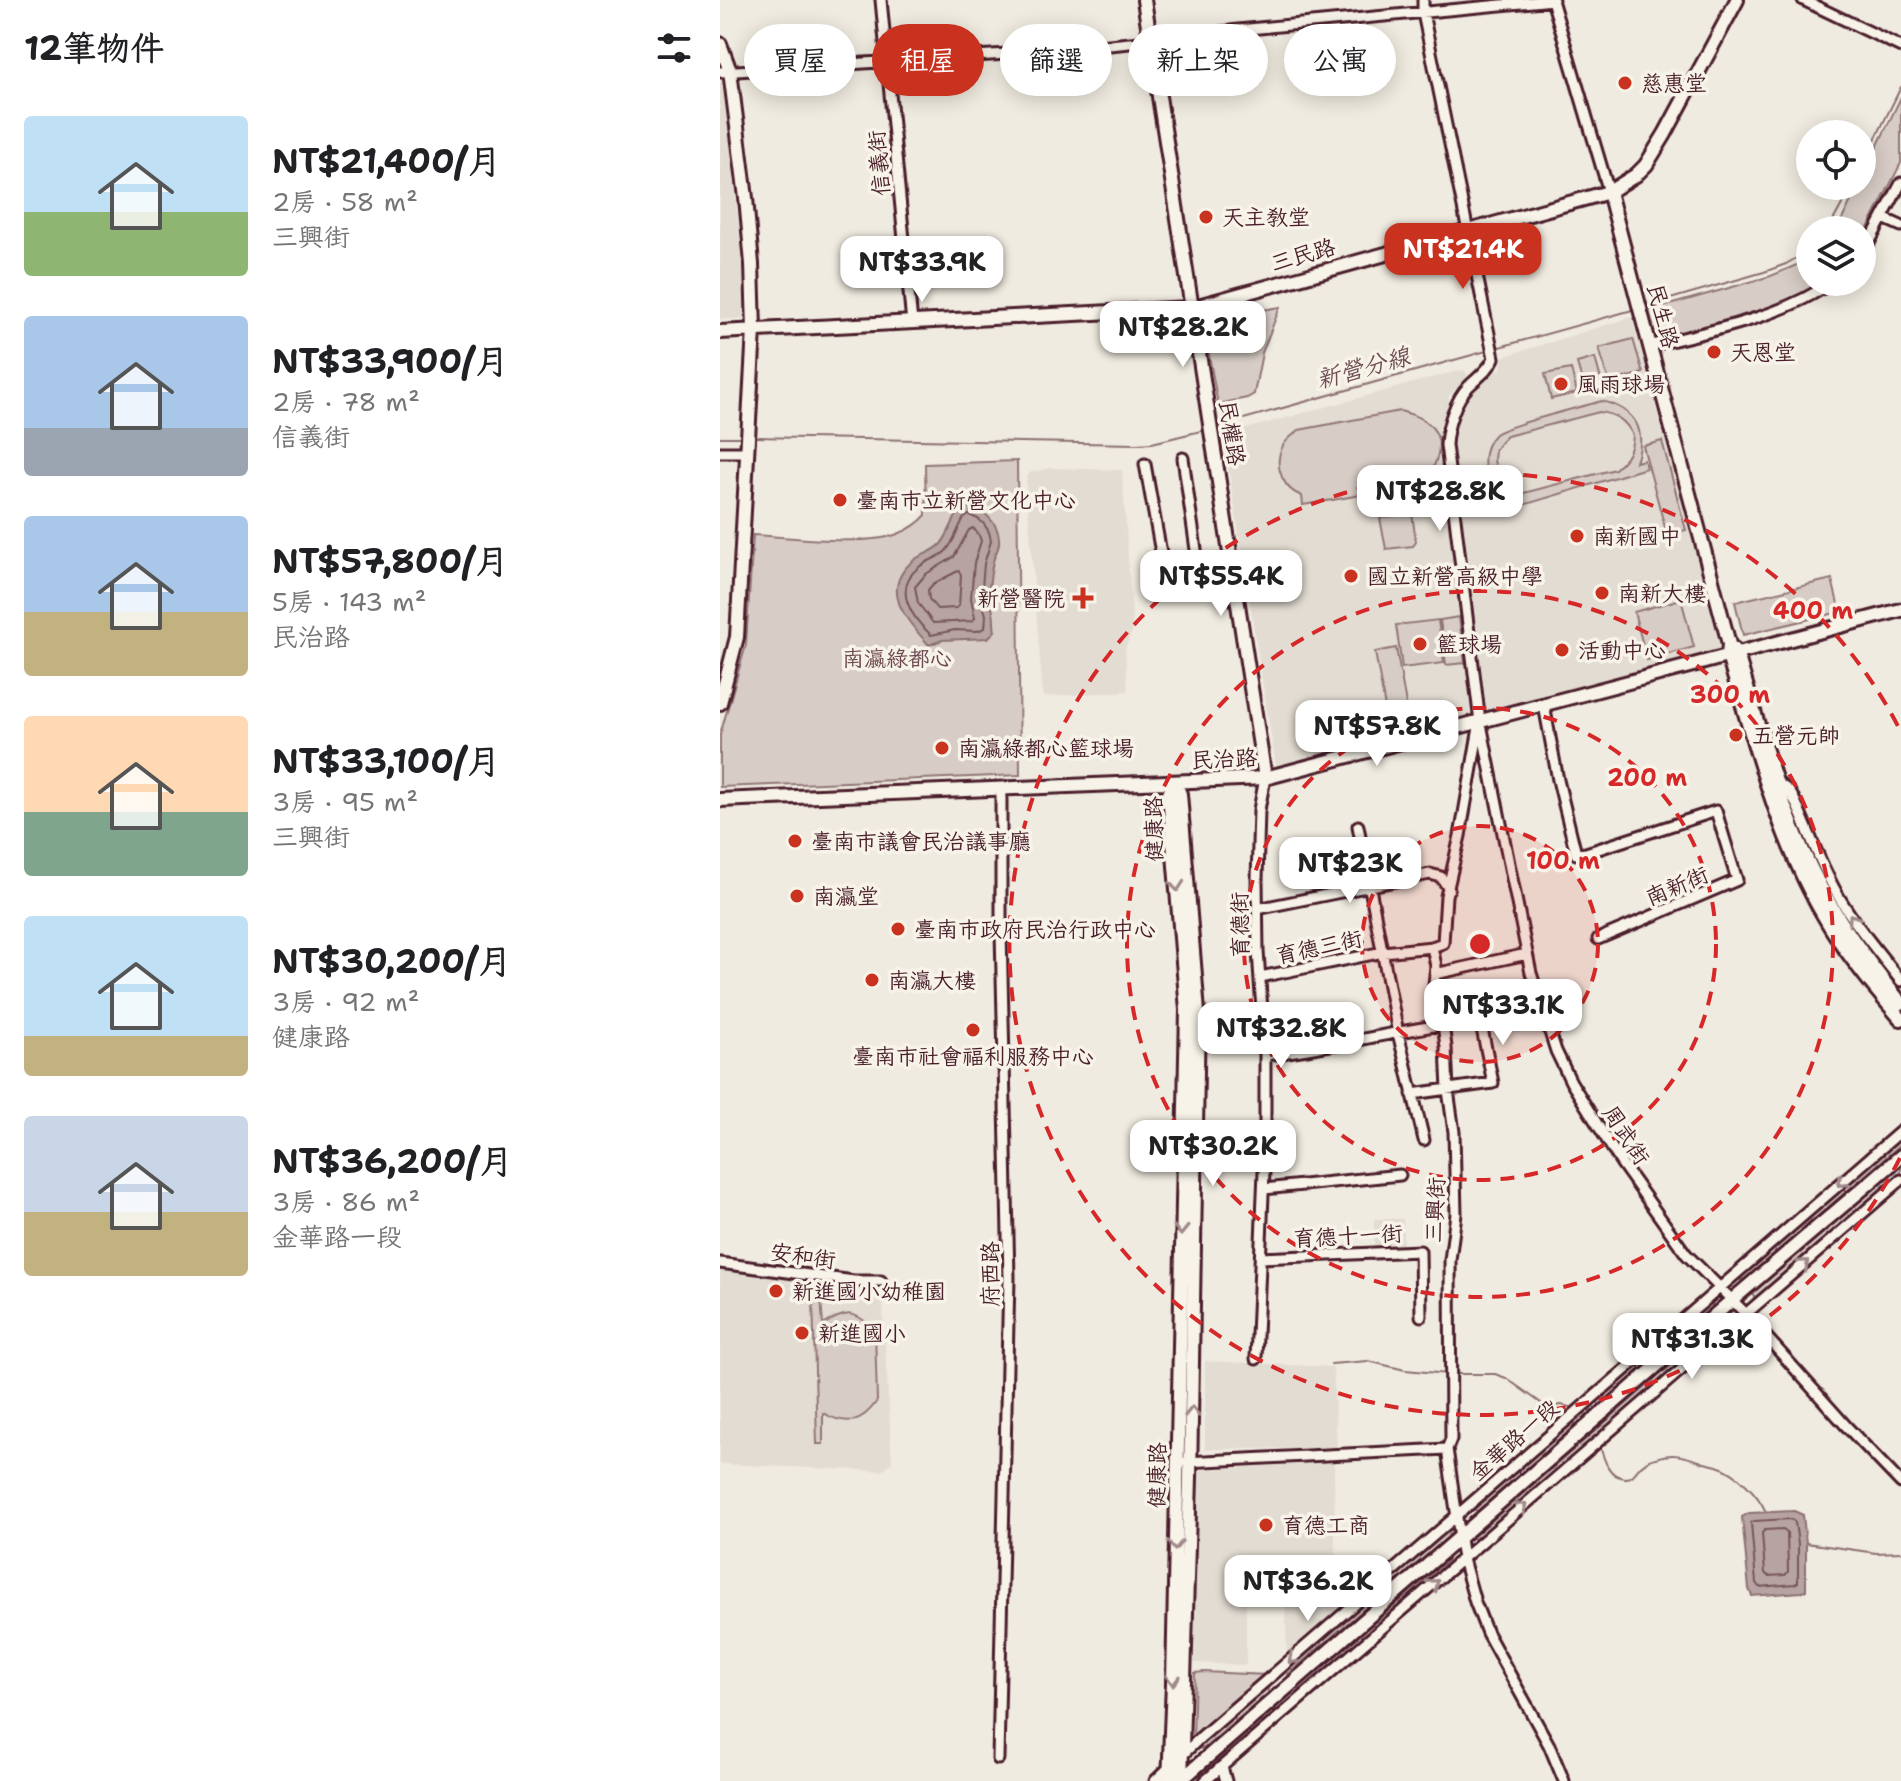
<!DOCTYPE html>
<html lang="zh-TW">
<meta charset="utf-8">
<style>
body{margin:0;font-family:"Shantell Sans","LXGW WenKai TC",sans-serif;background:#f6f6f6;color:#202124;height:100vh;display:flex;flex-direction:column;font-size:30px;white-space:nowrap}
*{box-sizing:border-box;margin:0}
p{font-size:26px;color:#757577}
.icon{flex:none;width:44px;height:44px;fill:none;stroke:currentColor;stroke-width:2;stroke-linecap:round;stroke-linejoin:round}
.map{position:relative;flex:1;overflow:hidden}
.side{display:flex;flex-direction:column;background:#fff;width:720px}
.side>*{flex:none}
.hud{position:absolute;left:24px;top:24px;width:760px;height:72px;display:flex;gap:16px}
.fabs{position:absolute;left:1076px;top:120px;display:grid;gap:16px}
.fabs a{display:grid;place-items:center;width:80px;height:80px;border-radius:50%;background:#fff;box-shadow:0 4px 20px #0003;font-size:40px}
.price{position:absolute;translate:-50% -68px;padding:0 18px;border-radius:16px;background:#fff;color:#222;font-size:26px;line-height:52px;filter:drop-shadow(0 2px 4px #0008)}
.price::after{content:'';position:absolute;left:50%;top:48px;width:24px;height:18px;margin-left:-12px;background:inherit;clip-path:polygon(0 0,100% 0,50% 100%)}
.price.on{background:#c8321e;color:#fff}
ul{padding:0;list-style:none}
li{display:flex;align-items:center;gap:24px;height:200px;padding:0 24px}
li span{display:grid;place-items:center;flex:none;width:224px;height:160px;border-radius:8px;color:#555}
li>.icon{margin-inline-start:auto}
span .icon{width:96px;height:96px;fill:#fffc;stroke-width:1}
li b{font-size:34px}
h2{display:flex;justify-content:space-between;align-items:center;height:96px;padding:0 24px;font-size:34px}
.pill{padding:0 28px;border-radius:36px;background:#fff;box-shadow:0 4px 20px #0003;font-size:28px;line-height:72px}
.pill.on{background:#c8321e;color:#fff}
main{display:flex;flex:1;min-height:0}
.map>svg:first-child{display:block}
.built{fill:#e3dcd2}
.green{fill:#d8cdc6;stroke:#917678;stroke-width:2;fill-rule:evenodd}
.water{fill:#b7a4a2;stroke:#8b6f72;stroke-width:2}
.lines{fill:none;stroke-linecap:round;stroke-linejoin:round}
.shore{stroke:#76545b;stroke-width:2}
.stream{stroke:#8b6f72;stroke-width:2}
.street-casing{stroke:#4a1f2b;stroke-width:15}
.secondary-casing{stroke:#4a1f2b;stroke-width:18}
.street{stroke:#f7f3e8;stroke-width:9}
.secondary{stroke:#f7f3e8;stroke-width:12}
.oneway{stroke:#a0898a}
.ring{fill:none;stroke:#d62828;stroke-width:4;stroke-dasharray:14 10}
.poi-dot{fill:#c8321e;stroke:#f7f3e8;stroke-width:3}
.labels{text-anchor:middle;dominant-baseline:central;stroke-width:7;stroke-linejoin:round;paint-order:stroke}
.poi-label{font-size:22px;fill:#4a1f2b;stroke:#f7f3e8;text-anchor:start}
.street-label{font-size:22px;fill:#4a1f2b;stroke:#f7f3e8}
.park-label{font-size:22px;fill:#6e4a52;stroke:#f7f3e8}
.water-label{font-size:24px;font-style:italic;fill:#704e55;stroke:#f7f3e8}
.centre{fill:#d62828;stroke:#f7f3e8;stroke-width:4}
.ring-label{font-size:24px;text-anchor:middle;font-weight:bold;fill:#d62828;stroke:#f7f3e8;stroke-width:7;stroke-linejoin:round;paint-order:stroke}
</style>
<main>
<section class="side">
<h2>12筆物件<svg class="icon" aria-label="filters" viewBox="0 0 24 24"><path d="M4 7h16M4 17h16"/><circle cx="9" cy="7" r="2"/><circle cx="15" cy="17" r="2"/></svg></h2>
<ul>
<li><span style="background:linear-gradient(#bfe0f5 60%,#8fb573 0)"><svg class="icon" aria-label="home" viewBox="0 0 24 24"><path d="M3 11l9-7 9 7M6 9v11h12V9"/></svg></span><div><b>NT$21,400/月</b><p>2房 · 58 m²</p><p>三興街</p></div></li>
<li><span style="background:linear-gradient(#a9c7e8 70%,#9aa5b1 0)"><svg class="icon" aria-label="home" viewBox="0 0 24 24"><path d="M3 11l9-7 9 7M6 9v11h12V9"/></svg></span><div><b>NT$33,900/月</b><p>2房 · 78 m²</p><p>信義街</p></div></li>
<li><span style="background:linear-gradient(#a9c7e8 60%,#c2b280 0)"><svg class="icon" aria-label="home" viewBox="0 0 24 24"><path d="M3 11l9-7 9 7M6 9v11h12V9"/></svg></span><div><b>NT$57,800/月</b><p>5房 · 143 m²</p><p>民治路</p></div></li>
<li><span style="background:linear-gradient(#ffd9b3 60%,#7fa58c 0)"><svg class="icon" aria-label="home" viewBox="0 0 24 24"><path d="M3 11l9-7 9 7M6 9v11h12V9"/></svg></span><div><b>NT$33,100/月</b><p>3房 · 95 m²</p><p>三興街</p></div></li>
<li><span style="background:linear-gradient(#bfe0f5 75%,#c2b280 0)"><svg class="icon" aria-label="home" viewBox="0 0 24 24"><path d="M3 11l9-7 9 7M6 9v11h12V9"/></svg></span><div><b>NT$30,200/月</b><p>3房 · 92 m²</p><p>健康路</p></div></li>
<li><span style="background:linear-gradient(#c9d6e8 60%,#c2b280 0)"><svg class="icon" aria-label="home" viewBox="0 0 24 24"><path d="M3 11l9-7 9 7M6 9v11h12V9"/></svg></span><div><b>NT$36,200/月</b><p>3房 · 86 m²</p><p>金華路一段</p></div></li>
</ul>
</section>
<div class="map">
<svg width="1181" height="1781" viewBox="0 0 1181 1781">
<rect width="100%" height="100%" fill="#f0ebe0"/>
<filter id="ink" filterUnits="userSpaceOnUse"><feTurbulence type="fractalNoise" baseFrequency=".0125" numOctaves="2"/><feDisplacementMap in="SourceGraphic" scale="16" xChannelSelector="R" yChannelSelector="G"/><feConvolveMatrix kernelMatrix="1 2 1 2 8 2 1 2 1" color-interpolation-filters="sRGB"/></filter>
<g filter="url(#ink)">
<!-- built -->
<path class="built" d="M0 82H4L28 319H0Z
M912 317 1001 649 766 712 730 434 746 385 781 369 782 357Z
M741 370 745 371 748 377 729 396 728 413 719 428 753 718 556 767 503 435Z
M330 468 402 470 413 629 405 649 408 691 323 697 306 483 307 476 311 472Z
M683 1219V1247L654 1248V1219Z
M0 1267 103 1283 162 1289 172 1462 162 1471 0 1464Z
M485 1361 613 1367 617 1448 485 1449Z
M614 1462 616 1612 567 1654 564 1575 526 1577V1665L474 1663 478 1475 481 1470Z"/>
<!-- green -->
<path class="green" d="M1181 97V163L1142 240V230H1117L1138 186H1142V178Z
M1090 258V282H1102L1069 302 936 340 928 311 1051 276 1086 261Z
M560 307 542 353 534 394 527 398 498 404 484 328 504 326 526 313Z
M913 339 923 373 889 382 879 348Z
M875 358 883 387 865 392 857 363Z
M851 369 857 393 831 399 825 374Z
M882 401C914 409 928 429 916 462L924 460 926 468 777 513 774 502 786 498C775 492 767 481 765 469 763 456 766 443 775 434 784 426 864 406 882 401ZM879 412C896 414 905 420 913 435 912 451 907 459 895 469L804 493 793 491 778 477 774 460 775 450 781 442 787 436Z
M680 411C713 419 729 437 712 470L721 469 722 481 583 505 582 496C564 490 554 468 561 450 564 441 572 436 579 430Z
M942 441 966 530 947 535 923 446Z
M297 461 300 775 0 787V735L26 645 33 535C69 537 149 547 180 533 190 529 199 523 206 515L205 464Z
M692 513 696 542 693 546 666 549 660 518Z
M1112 579 1120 612 1023 635 1015 602Z
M961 599 974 647 927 660 914 612Z
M739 617 745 663 726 665 720 620Z
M718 620 724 663 682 668 676 625Z
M676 648 690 727 669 730 655 652Z
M1181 1133V1144L1025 1279 1021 1280 1017 1277Z
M1181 1166V1176L1038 1299H1035L1032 1294Z
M93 1298H101L103 1325C126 1310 135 1310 155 1330L157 1401C142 1423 126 1426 103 1413V1444H97Z
M987 1303 993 1305 992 1308 757 1511 752 1508Z
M1002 1321H1005L1007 1324 756 1541 753 1539 754 1536Z
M726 1531 729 1533 728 1537 568 1674 565 1670Z
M728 1560 731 1564 582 1693 579 1689 580 1686Z
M484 1672 546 1675 473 1740 475 1673Z
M545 1687 548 1690V1693L484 1748 481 1749 478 1746 542 1688Z
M553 1709H556L558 1714 481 1781H476L475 1778Z"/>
<!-- water -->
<path class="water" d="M244 506C263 507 281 524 279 544 278 550 274 556 273 562 271 570 268 593 269 600 270 605 273 608 273 613 275 619 273 625 275 631L268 638 222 640 209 645C186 620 158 589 194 560 202 554 214 552 221 544 231 532 232 517 244 506Z
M1074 1511 1083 1515 1086 1543V1590L1081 1592 1032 1596 1029 1589 1022 1517 1029 1513Z"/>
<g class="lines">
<!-- shore -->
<path class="shore" d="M249 515 258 519 264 524 269 532 271 541 264 564 261 599 266 615 265 628 257 631 235 630 211 635C191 617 172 588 199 567 207 560 219 558 226 551 234 542 238 528 244 518Z
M253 528 259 535 261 541 254 563 251 598 255 618 252 621 213 623 198 603 195 587 206 574 234 557 249 530Z
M239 571 241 575 239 606 236 608 217 609 209 599 208 590 213 584 236 572Z
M1071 1519 1075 1522 1078 1544V1582L1075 1584 1039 1587 1036 1583 1031 1523 1034 1521Z
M1063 1529 1067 1532 1068 1572 1065 1575 1048 1576 1045 1573 1042 1533 1045 1530Z"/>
<!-- stream -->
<path class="stream" d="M1142 166 1181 87
M1108 230 1132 186
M926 306 1044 272 1066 264 1090 250
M776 348 916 309
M495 427 770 350
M0 437H23
M33 437 416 444 432 443 485 430
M611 1364 648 1361 685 1370 728 1374
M736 1374H775L786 1378 828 1408 841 1405 850 1407
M880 1446C884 1460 889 1478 906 1478 915 1478 917 1467 925 1463 926 1461 934 1458 936 1458 952 1452 964 1456 979 1461 985 1464 991 1464 997 1466 1017 1472 1038 1494 1046 1512
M1086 1543 1156 1553 1181 1552"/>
<!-- street casing -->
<g class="street-casing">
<path id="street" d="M161 0 192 323
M703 0V13L774 358C769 370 758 377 749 386 735 400 727 426 726 445L760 722 740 836 726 896 723 943 712 947 716 966 713 994 715 1006 723 1024 726 1047 728 1090 734 1132 736 1214 730 1260 731 1439 727 1449 743 1559 755 1602 767 1633 829 1745 844 1781
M832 0 889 192
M1083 0 1181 47
M0 72 319 52 430 41 518 30 833 0
M1163 218 1181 226
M1142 253 1148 245 1181 183
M929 346C988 332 1063 317 1112 282
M0 452H27
M463 458 479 571
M425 464 445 575 511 567
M824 705 838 780 856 854 866 853 996 811 1017 880 878 939
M762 729 811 973 836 1051 851 1082 902 1164 966 1254 1025 1313 1127 1427 1181 1483
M1057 782 1069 791 1074 799C1088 829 1099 861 1115 890 1133 923 1158 951 1181 981
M638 826 678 1033 704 1140
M537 909 710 874 721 877 729 889
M715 974 807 954
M540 977 663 952 712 947
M545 1055C617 1047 687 1028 760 1019L773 1083 692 1094
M544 1189 680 1175
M541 1258 700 1251 701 1316
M0 1263 134 1281H161
M536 1359 545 1148V1055L538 951 537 880 539 810 545 778
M465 1462 727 1449
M278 1759 289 1278 281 932V789
M502 1767 506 1781
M435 1781 481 1737 1181 1131
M485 1781 1181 1180"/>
</g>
<!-- secondary casing -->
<g class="secondary-casing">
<path id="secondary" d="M424 0 545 778
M0 44 10 71 26 198 32 264 34 330 17 637 0 703
M889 192 1009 644 1008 656C1035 744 1057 836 1104 916 1125 953 1153 987 1181 1019
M0 332 471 308 889 192 916 175 926 165 945 134 1017 0
M1014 649 1017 654C1039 727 1058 801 1092 870 1115 918 1147 961 1181 1003
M455 782 460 794 478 1012 470 1478 461 1781
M0 800 545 778 1181 610
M461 1780 1011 1301 1181 1156
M449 1781 453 1683 467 1010 449 794 455 782"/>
</g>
<!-- street -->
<use href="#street" class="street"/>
<!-- secondary -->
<use href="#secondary" class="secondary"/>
</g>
<!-- one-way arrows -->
<defs><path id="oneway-chevron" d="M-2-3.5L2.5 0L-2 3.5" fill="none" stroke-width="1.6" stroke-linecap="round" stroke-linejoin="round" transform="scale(2)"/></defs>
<g class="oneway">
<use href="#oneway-chevron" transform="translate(457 886) rotate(85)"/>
<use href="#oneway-chevron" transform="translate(1133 919) rotate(-124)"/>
<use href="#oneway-chevron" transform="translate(1122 1182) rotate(139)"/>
<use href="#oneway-chevron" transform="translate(461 1230) rotate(91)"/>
<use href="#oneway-chevron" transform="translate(1084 1264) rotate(-41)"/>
<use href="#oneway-chevron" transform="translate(472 1412) rotate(-89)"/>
<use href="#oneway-chevron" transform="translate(802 1507) rotate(-41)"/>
<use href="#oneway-chevron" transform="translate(455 1545) rotate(91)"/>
<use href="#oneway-chevron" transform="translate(714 1584) rotate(-41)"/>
<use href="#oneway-chevron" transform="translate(573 1659) rotate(139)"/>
<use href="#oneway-chevron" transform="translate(453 1680) rotate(91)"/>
</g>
</g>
<!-- distance rings -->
<circle cx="760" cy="944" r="118" fill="#d62828" fill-opacity=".12"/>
<g class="ring">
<circle cx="760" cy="944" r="118"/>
<circle cx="760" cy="944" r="236"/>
<circle cx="760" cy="944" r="353"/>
<path d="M1180 1158A471 471 0 1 1 1180 730"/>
</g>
<!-- markers -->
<g class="poi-dot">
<circle cx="905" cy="83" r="8"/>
<circle cx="486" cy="217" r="8"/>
<circle cx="994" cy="352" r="8"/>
<circle cx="841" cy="384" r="8"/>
<circle cx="120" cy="500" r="8"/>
<circle cx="857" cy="536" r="8"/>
<circle cx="631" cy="576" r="8"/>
<circle cx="882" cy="593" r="8"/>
<path d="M359 586h8v8h8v8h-8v8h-8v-8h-8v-8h8z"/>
<circle cx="700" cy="644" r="8"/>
<circle cx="842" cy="650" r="8"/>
<circle cx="1016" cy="735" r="8"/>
<circle cx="222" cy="748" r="8"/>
<circle cx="75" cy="841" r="8"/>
<circle cx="77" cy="896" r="8"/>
<circle cx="178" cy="929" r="8"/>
<circle cx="152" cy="980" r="8"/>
<circle cx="253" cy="1030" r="8"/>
<circle cx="56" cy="1291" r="8"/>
<circle cx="82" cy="1333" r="8"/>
<circle cx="546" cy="1525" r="8"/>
</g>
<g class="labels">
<!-- poi labels -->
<g class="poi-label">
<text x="921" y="83">慈惠堂</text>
<text x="502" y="217">天主教堂</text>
<text x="1010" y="352">天恩堂</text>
<text x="857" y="384">風雨球場</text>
<text x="136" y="500">臺南市立新營文化中心</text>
<text x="873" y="536">南新國中</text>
<text x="647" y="576">國立新營高級中學</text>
<text x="898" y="593">南新大樓</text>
<text x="345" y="598" text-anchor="end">新營醫院</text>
<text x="716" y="644">籃球場</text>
<text x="858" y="650">活動中心</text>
<text x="1032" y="735">五營元帥</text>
<text x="238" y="748">南瀛綠都心籃球場</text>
<text x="91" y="841">臺南市議會民治議事廳</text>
<text x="93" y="896">南瀛堂</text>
<text x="194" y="929">臺南市政府民治行政中心</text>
<text x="168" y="980">南瀛大樓</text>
<text x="253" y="1056" text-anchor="middle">臺南市社會福利服務中心</text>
<text x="72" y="1291">新進國小幼稚園</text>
<text x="98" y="1333">新進國小</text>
<text x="562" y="1525">育德工商</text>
</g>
<!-- street labels -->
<g class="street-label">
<text transform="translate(159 163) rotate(-95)">信義街</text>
<text transform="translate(583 255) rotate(-16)">三民路</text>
<text transform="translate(943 316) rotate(75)">民生路</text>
<text transform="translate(512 433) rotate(81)">民權路</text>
<text transform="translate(504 759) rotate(-3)">民治路</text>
<text transform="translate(434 829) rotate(-91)">健康路</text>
<text transform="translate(957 886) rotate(-23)">南新街</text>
<text transform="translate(520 925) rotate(-91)">育德街</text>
<text transform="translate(599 947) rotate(-12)">育德三街</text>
<text transform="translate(906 1135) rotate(57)">周武街</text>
<text transform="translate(715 1210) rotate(-87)">三興街</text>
<text transform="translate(628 1236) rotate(-3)">育德十一街</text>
<text transform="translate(83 1256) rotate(8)">安和街</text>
<text transform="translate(270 1274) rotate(-90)">府西路</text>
<text transform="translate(794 1440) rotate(-41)">金華路一段</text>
<text transform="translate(437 1475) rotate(-89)">健康路</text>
</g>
<!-- park labels -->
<g class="park-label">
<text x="177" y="658">南瀛綠都心</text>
</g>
<!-- water labels -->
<g class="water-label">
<text transform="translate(643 368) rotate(-15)">新營分線</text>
</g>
</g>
<circle cx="760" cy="944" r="12" class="centre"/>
<g class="ring-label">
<text x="1093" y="619">400 m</text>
<text x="1010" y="703">300 m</text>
<text x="927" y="786">200 m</text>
<text x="843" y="869">100 m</text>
</g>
</svg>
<div class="fabs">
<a><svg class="icon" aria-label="locate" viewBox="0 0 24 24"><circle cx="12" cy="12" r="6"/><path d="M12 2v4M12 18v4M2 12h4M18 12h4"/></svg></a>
<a><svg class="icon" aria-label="layers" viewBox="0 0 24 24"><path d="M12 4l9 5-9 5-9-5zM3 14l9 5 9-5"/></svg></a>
</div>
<b class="price on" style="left:743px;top:291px">NT$21.4K</b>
<b class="price" style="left:202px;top:304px">NT$33.9K</b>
<b class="price" style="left:463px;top:369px">NT$28.2K</b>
<b class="price" style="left:720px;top:533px">NT$28.8K</b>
<b class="price" style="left:501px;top:618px">NT$55.4K</b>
<b class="price" style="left:657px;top:768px">NT$57.8K</b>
<b class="price" style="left:630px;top:905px">NT$23K</b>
<b class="price" style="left:783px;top:1047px">NT$33.1K</b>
<b class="price" style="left:561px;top:1070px">NT$32.8K</b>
<b class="price" style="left:493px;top:1188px">NT$30.2K</b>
<b class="price" style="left:972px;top:1381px">NT$31.3K</b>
<b class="price" style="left:588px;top:1623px">NT$36.2K</b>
<div class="hud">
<a class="pill">買屋</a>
<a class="pill on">租屋</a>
<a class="pill">篩選</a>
<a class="pill">新上架</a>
<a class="pill">公寓</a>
</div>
</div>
</main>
